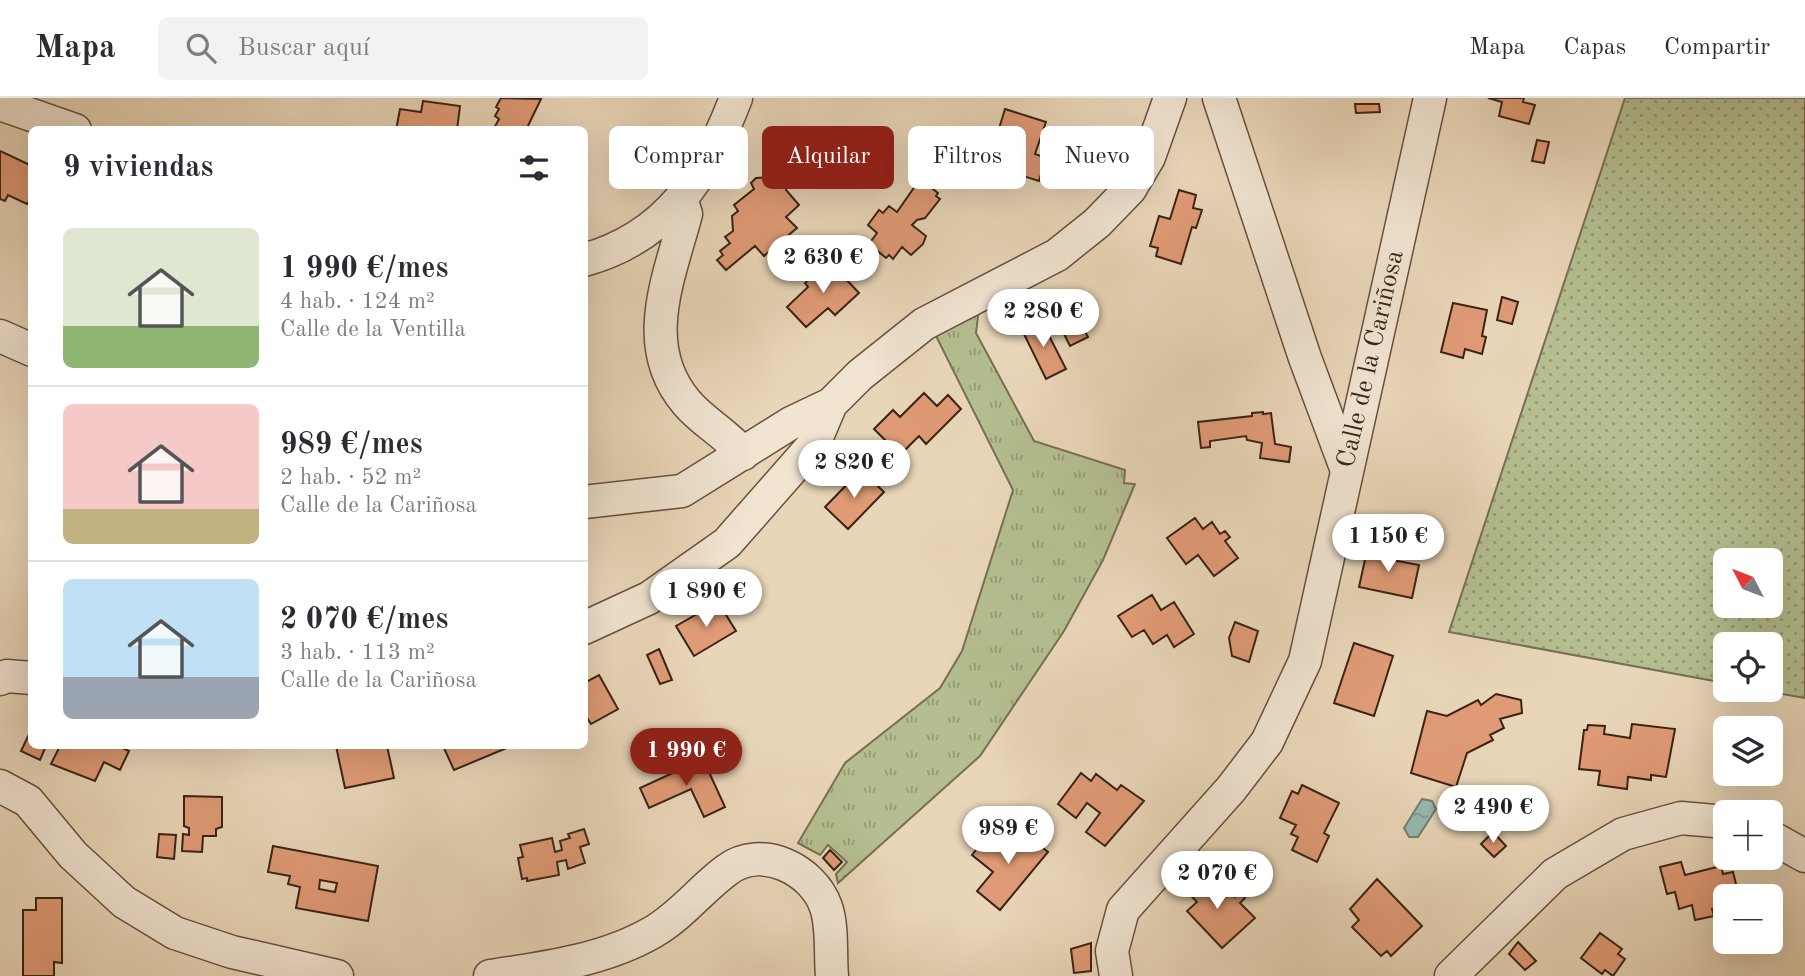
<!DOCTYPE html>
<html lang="es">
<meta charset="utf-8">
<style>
body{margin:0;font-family:"Old Standard TT",serif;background:#f2f2f3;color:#2b2b33;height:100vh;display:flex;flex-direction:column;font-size:26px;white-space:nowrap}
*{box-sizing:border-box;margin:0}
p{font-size:23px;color:#7c7c81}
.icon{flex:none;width:38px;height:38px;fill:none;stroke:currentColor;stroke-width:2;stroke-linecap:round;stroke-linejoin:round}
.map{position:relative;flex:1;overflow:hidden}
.details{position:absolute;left:28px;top:28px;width:560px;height:623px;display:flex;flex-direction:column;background:#fff;border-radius:10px;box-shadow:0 7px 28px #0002}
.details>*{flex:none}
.top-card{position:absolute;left:609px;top:28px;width:665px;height:63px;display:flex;gap:14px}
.needle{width:46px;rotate:312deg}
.controls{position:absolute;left:1713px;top:450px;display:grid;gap:14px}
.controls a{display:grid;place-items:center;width:70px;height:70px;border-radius:10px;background:#fff;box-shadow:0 7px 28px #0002;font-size:35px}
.price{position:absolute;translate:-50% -60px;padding:0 16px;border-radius:24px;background:#fff;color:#222;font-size:23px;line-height:46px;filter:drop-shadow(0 2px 4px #0008)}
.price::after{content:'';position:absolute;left:50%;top:42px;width:21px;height:16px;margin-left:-10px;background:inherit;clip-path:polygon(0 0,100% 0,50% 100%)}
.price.selected{background:#8f2418;color:#fff}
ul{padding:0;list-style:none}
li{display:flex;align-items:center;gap:21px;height:175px;padding:0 35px}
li+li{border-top:2px solid #e1e1e2}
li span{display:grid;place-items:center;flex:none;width:196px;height:140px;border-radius:10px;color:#555}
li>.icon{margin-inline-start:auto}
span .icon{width:84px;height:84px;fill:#fffc;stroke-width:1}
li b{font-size:30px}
h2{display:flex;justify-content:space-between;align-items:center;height:84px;padding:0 35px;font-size:30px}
.chip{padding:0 24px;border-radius:10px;background:#fff;box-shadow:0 7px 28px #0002;font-size:24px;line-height:63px}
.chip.selected{background:#8f2418;color:#fff}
header{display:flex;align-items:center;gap:42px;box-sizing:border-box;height:98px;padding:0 35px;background:#fff;border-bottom:2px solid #e1e1e2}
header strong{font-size:33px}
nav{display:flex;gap:38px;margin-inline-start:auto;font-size:24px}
.search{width:490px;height:63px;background:#f2f2f3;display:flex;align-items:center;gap:18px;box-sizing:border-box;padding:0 24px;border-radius:10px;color:#7c7c81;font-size:26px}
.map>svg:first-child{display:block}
.grass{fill:url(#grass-dots);stroke:#777052;stroke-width:2;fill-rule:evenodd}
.park{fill:url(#park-tufts);stroke:#777052;stroke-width:2}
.water{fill:url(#water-ripples);stroke:#727d73;stroke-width:2}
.building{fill:#e09b76;stroke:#3a2315;stroke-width:2;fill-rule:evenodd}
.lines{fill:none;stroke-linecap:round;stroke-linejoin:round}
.minor-casing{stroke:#66503e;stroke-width:35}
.minor{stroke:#f1e4d1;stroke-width:32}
.labels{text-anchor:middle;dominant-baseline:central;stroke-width:5;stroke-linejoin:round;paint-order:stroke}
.street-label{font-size:26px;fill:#3a2315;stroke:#f1e4d1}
</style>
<header>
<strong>Mapa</strong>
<div class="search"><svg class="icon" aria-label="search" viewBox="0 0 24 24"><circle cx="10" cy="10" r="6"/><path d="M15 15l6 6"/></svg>Buscar aquí</div>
<nav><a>Mapa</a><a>Capas</a><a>Compartir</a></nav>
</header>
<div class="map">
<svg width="1805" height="878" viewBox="0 0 1805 878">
<defs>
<pattern id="grass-dots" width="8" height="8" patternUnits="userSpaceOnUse" patternTransform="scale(1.75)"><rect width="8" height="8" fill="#b4be90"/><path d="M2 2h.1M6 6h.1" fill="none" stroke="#939a74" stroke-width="1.8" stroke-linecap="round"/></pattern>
<pattern id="park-tufts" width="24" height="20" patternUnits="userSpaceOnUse" patternTransform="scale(1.75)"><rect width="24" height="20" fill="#b4be90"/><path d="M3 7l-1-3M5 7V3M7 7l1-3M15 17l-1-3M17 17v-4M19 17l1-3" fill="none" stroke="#939a74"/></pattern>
<pattern id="water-ripples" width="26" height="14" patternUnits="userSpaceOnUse" patternTransform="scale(1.75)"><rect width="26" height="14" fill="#97b9b1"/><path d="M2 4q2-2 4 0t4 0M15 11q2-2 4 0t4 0" fill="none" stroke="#7c968f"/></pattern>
</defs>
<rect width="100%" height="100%" fill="#e9d6b8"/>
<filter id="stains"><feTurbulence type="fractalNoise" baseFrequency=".00286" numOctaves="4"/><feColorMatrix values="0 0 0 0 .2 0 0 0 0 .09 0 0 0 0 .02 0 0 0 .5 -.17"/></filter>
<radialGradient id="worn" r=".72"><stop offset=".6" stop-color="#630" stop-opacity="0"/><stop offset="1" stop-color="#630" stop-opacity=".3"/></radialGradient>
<!-- grass -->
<path class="grass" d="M1625 0H1805V600L1759 592H1771V546H1726L1725 585 1449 534ZM1726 462H1771V508H1726Z"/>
<!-- park -->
<path class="park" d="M979 211 976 235 1034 343 1125 372 1124 385 1135 386 1103 462 1064 533 980 658 838 785 836 776 847 764 828 747 820 757 798 745 845 665 940 590 962 553 1013 392 935 236Z"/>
<!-- water -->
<path class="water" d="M1422 701 1432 703 1436 711 1418 739H1409L1404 730Z"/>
<!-- building -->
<path class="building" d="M501 0 541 1 526 32H493L499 21 495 18 499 11 496 9Z
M1488 0H1524L1523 4 1535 7 1529 26 1499 18 1502 4Z
M423 3 460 8 457 32H396L400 11 421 14Z
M1355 6H1379L1380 14 1356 15Z
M1005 11 1046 24 1035 56 1046 60 1039 83 988 67Z
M1537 42 1549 44 1544 65 1532 63Z
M0 53 32 68V100L27 106 8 97 5 103 0 101Z
M772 67 784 68 783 74H788L786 92 799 107 786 119 797 130 764 158 755 148 726 172 717 162 723 157 720 153 730 145 725 139 733 133 732 118 738 113 734 107 754 91 751 85 756 80 771 79Z
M920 81 938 95 936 98 940 101 925 120 917 122 912 127 926 138 923 146 911 157 902 149 893 161 889 157 886 160 869 146 877 135 868 127 879 112 883 115 889 108 897 114Z
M1179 92 1196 97 1193 110 1202 112 1196 130 1192 129 1181 166 1156 158 1158 150 1150 148 1159 118 1170 121Z
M829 163 859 195 835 217 828 210 806 229 787 209 808 189 805 185Z
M1502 199 1518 204 1512 226 1497 222Z
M1453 205 1487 212 1482 238 1486 239 1482 256 1465 251 1463 260 1441 254Z
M1076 217 1088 239 1070 248 1059 226Z
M1040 220 1066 271 1046 281 1021 230Z
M924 295 937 308 948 297 961 311 926 346 919 338 900 357 874 331 893 312 900 319Z
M1263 314V316L1271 315 1275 346 1291 349 1289 364 1260 360 1262 345 1247 342 1246 338 1210 343V349L1201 350 1198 324 1252 318V315Z
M861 372 884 394 848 431 825 409Z
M1195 420 1203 431 1212 424 1220 436 1225 433 1230 439 1225 443 1238 460 1214 478 1198 457 1186 466 1167 440Z
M1368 448 1394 454 1392 462 1419 467 1412 500 1359 489Z
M1152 497 1161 512 1174 504 1194 536 1174 549 1167 537 1153 546 1144 532 1132 539 1118 518Z
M718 504 736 533 694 558 676 528Z
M1235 524 1258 533 1249 564 1232 558 1229 540Z
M1354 545 1393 558 1374 618 1334 605Z
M659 551 672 582 660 586 647 557Z
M599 577 618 611 591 626 584 615V585Z
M1496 596 1521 602 1522 615 1500 621 1504 630 1490 637 1493 642 1467 655 1456 689 1411 675 1427 613 1447 618 1478 602 1481 607Z
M1632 626 1675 631 1666 679 1651 677V682L1628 679 1627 691 1598 687 1600 673 1579 671 1584 632H1587L1588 627 1605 628 1604 636 1630 640Z
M32 630V648H46L40 662 21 653Z
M60 648H118L129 653 120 672 104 664 95 683 51 666Z
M336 648H387L394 680 345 690Z
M443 648H508L509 649 454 672Z
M703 661 725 709 704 719 691 691 649 710 640 690Z
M1081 675 1091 683 1096 676 1117 692 1121 687 1144 703 1105 748 1086 734 1100 715 1087 705 1076 720 1058 706Z
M1302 687 1339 705 1324 735 1329 738 1317 764 1292 752 1298 739 1291 736 1296 727 1280 720 1292 693 1298 696Z
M184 698 222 699V729L216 731V738H203L202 754 182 753 183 736 189 737V730L184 728Z
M1017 729 1048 754 1000 812 977 793 993 774 972 757 986 739 1000 750Z
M584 731 589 746 580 749 585 765 568 771 566 762 557 764 559 777 527 783V780L522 781 518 760 523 759 520 747 552 740 555 754 562 752 560 743 570 740 568 736Z
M1493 734 1506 748 1494 759 1481 746Z
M159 736 176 737 174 761 157 759Z
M273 748 378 768 368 823 296 810 300 789 288 786 290 778 268 774ZM320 782 337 785 335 794 319 791Z
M830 752 842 764 834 772 823 760Z
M1681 764 1685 777 1721 768 1723 776 1733 774 1739 798H1726V807L1712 811 1714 818 1695 822 1692 807 1679 811 1675 794 1667 796 1660 769Z
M1180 774 1200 795 1211 784 1217 791 1223 786 1235 799 1240 794 1245 800 1240 805 1255 820 1222 850 1187 813 1197 804 1174 780Z
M1377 781 1422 828 1391 858 1387 853 1381 858 1352 829 1359 822 1350 811Z
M36 800H62V865L54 864V878H23V812H36Z
M1600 835 1622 851 1618 856 1625 861 1613 878 1605 872 1602 876 1581 860Z
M1518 844 1536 863 1525 872 1509 856Z
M1091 845V873L1074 875 1071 851Z"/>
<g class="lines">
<!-- minor casing -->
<g class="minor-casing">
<path id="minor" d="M1219 0 1305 260 1346 370
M0 6 75 32
M682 103 686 116C669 180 638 248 687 305 704 325 727 336 743 356
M584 162C668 139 707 76 736 0
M0 238 32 252
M584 404 682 393 791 325 831 306 860 277 924 226 1057 157 1097 125 1130 91 1149 59 1170 0
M584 530 649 500 727 445 814 346 831 306
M0 581 7 578 32 580
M0 688 28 703 73 757 124 804 175 835 232 854 337 878
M1771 739 1805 758
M490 878C545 870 605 862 653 834 681 818 701 791 727 772 761 746 813 771 826 809 833 829 830 857 832 878
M1116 878 1112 853 1123 812 1231 691 1267 644 1305 563 1430 0
M1451 878 1555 776 1623 736 1681 720 1726 724"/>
</g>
<!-- minor -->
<use href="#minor" class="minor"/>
</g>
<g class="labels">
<!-- street labels -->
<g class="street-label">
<text transform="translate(1371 261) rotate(-77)">Calle de la Cariñosa</text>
</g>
</g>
<rect width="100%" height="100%" filter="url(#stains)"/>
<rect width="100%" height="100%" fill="url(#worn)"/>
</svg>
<div class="controls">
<a><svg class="needle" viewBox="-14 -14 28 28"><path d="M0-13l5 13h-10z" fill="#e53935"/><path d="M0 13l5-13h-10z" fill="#7c7c81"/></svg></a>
<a><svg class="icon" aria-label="locate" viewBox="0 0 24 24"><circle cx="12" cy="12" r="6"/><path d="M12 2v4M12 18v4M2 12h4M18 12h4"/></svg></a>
<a><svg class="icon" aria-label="layers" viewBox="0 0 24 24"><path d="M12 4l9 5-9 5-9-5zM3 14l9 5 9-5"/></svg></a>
<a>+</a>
<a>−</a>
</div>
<b class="price" style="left:823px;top:197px">2 630 €</b>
<b class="price" style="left:1043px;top:251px">2 280 €</b>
<b class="price" style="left:854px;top:402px">2 820 €</b>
<b class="price" style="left:1388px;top:476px">1 150 €</b>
<b class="price" style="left:706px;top:531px">1 890 €</b>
<b class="price selected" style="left:686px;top:690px">1 990 €</b>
<b class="price" style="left:1493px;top:747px">2 490 €</b>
<b class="price" style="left:1008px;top:768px">989 €</b>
<b class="price" style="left:1217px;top:813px">2 070 €</b>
<div class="top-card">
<a class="chip">Comprar</a>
<a class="chip selected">Alquilar</a>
<a class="chip">Filtros</a>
<a class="chip">Nuevo</a>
</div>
<section class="details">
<h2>9 viviendas<svg class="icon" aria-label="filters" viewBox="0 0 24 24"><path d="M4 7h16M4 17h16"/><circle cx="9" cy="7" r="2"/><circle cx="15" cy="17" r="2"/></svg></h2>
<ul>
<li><span style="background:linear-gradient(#dfe7d0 70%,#8fb573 0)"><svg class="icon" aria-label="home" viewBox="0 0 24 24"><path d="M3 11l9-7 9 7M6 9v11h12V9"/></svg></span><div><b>1 990 €/mes</b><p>4 hab. · 124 m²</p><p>Calle de la Ventilla</p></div></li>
<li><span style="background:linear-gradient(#f6c9c9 75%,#c2b280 0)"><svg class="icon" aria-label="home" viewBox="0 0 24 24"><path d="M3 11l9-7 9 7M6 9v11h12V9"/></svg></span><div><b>989 €/mes</b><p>2 hab. · 52 m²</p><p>Calle de la Cariñosa</p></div></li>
<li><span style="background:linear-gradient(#bfe0f5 70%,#9aa5b1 0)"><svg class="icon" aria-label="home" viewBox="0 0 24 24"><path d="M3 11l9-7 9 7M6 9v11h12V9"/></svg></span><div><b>2 070 €/mes</b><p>3 hab. · 113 m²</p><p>Calle de la Cariñosa</p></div></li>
</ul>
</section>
</div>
